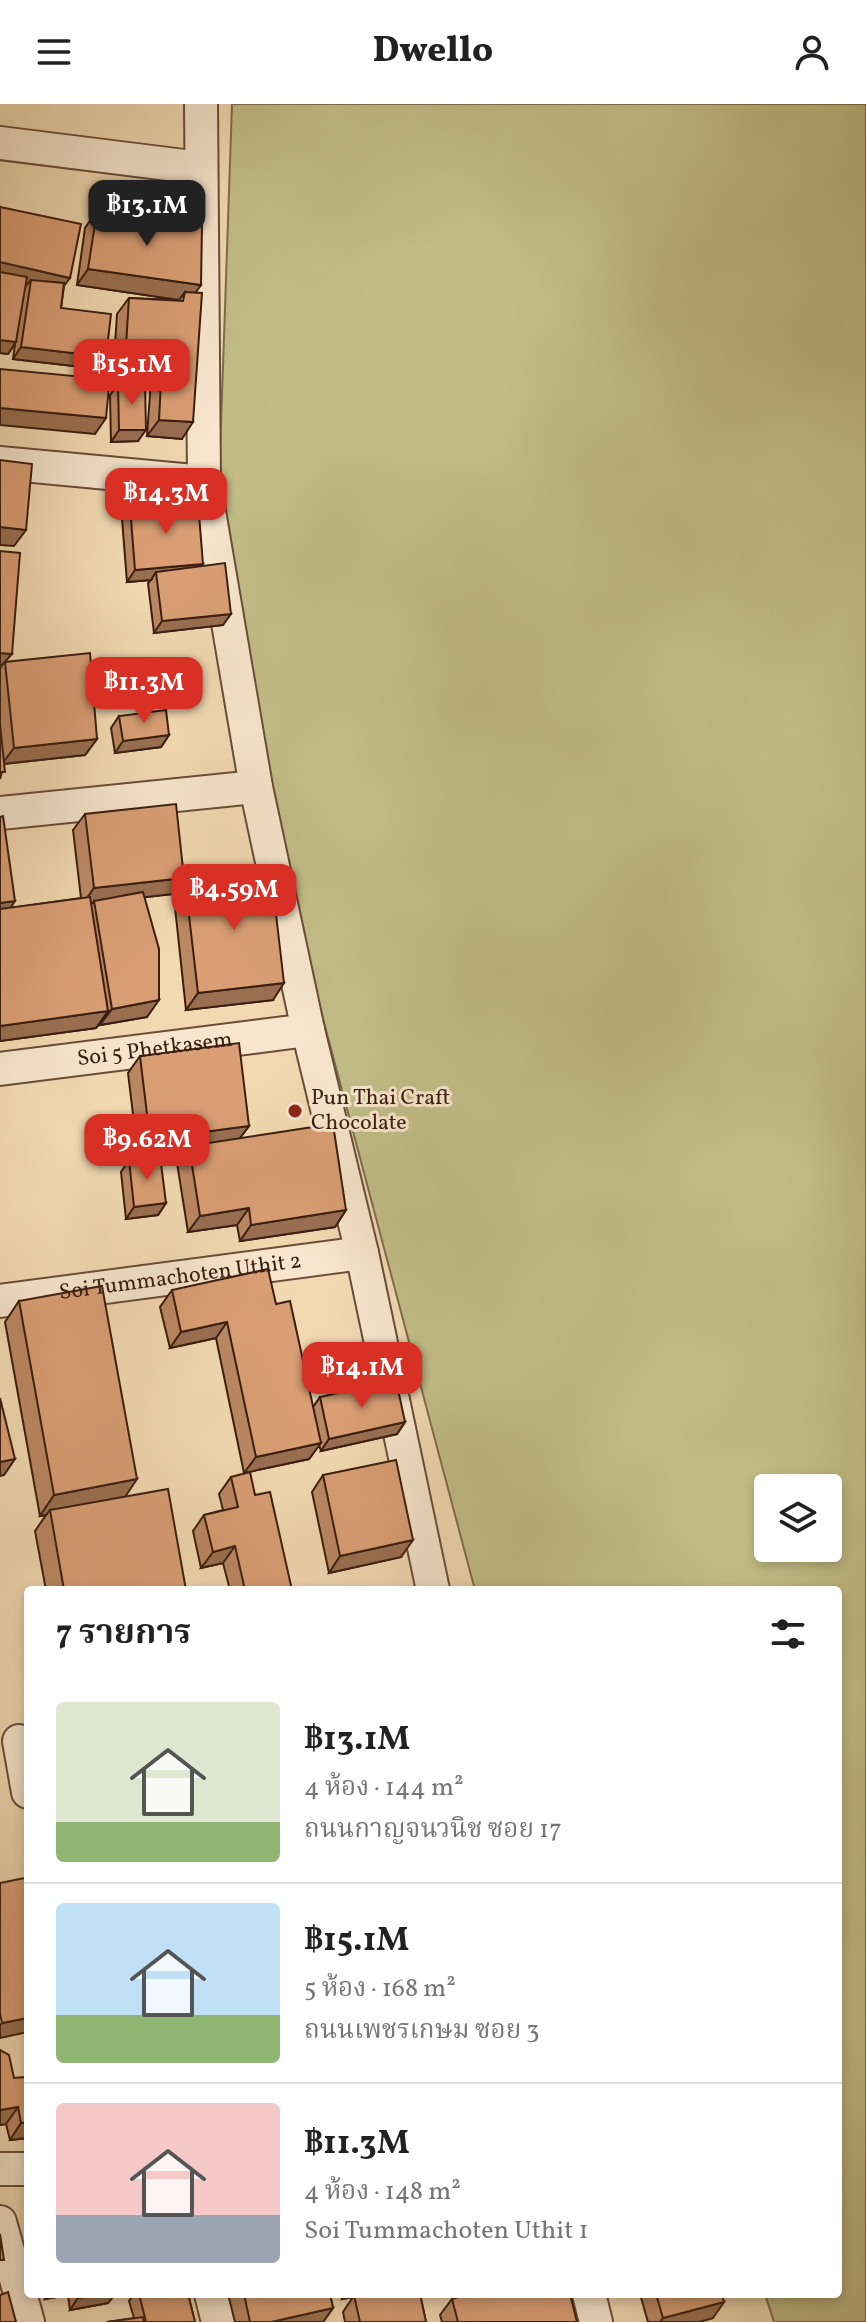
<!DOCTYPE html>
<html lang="th">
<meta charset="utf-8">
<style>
body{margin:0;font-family:Vollkorn,"Noto Serif Thai",serif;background:#f2f2f2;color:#222;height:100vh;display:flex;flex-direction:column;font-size:30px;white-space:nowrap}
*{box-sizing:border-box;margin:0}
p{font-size:26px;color:#767676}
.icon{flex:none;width:44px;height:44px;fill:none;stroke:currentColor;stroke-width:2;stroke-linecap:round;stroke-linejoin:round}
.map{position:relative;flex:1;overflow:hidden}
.drawer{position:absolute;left:24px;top:1482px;width:818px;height:712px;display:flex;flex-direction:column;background:#fff;border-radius:8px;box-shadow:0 4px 12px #0003}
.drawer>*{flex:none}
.fabs{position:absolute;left:754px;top:1370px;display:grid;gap:16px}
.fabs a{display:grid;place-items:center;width:88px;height:88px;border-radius:8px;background:#fff;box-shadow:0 4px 12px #0003;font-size:40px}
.price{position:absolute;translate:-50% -68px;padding:0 18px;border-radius:16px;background:#d93025;color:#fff;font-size:26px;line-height:52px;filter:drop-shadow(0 2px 4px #0008)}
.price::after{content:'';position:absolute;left:50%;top:48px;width:24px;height:18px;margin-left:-12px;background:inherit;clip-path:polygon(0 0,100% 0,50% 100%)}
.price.selected{background:#222;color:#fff}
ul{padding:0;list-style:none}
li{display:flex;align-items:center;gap:24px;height:200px;padding:0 32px}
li+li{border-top:2px solid #e0e0e0}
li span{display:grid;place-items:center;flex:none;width:224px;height:160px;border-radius:8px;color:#555}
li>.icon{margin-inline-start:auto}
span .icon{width:96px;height:96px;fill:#fffc;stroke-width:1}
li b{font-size:34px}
h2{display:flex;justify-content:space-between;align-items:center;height:96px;padding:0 32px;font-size:34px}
header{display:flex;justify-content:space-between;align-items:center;height:104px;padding:0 32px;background:#fff;font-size:36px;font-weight:800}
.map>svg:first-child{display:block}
.green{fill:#c2bd87;stroke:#7e6e4c;stroke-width:2;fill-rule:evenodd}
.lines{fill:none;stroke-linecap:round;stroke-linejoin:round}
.street-casing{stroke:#694d38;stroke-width:36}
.street{stroke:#f7e6cd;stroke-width:32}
.wall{fill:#bb8864;stroke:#3b1e10;stroke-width:2}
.shaded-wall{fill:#986f51;stroke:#3b1e10;stroke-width:2}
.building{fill:#d99e74;stroke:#3b1e10;stroke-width:2}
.poi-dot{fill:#8f2418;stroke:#f7e6cd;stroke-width:3}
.labels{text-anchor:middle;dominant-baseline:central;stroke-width:6;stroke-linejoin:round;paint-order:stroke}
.street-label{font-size:22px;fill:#3b1e10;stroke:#f7e6cd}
.poi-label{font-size:22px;fill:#3b1e10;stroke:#f7e6cd;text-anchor:start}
</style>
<header><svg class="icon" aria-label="menu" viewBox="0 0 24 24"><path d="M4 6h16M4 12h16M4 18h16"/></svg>Dwello<svg class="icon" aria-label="person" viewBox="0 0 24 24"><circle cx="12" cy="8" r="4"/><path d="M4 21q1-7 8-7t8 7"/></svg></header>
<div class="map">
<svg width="866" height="2218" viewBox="0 0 866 2218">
<rect width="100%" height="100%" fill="#f2d9b2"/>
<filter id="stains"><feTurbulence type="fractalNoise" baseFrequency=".0025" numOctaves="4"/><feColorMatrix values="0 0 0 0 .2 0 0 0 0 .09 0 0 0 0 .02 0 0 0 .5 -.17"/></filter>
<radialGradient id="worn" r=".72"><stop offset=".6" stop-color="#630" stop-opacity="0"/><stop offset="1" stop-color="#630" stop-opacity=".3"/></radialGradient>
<!-- green -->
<path class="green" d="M232 0H866V2218H774L765 2190H838V1486H475L285 772 218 408ZM768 1384H828V1444H768Z"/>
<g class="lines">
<!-- street casing -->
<g class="street-casing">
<g id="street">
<path d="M201 0 204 378 256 683 308 926 362 1149 433 1486"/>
<path d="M0 39 200 64"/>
<path d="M0 359 204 378"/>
<path d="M0 709 256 683"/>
<path id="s1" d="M0 965 308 926"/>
<path id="s2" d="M0 1197 362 1149"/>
<path d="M19 1637 28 1688"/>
<path d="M0 2065H28"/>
<path d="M0 2118 28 2218"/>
<path d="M211 2190 218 2218"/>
<path d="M589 2190 596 2218"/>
</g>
</g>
<!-- street -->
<use href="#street" class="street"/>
</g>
<!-- wall -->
<path class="wall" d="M0 103 64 182 61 204 100 261 95 330 76 272 82 263 13 255 15 240 8 250 0 249Z
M97 107 196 189 182 335 147 332 151 276 113 273 117 210 129 194 179 196 77 181 85 124Z
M118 280 138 337 111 338 110 291Z
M130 403 203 460 202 462 223 521 154 529 148 479 151 476 127 478 122 415Z
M0 447 6 558 97 635 85 651 4 660 0 675V565L2 561H0Z
M119 612 169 631 161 643 115 649 111 624Z
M85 710 184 774 173 790 144 793 147 913 100 921V919L96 924 0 937V713L11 804 81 794 73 726Z
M185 777 273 896 186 906 174 794Z
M140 952 249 1022 240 1034 346 1106 335 1123 240 1137 237 1121 188 1128 177 1059 187 1045 138 1051 128 969Z
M129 1056 166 1099 158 1111 126 1115 121 1068Z
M172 1186 276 1200 313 1303 320 1293 405 1318 397 1330 321 1347 319 1341 309 1355 244 1369 216 1234 170 1244 160 1203Z
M19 1197 126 1392 186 1486H46L35 1427 46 1411 40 1412 5 1218Z
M323 1371 401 1453 329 1469 312 1388Z
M231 1373 255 1391 292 1486H230L223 1459 201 1464 193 1427 204 1411 223 1406 219 1390Z
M0 1946 14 1974 28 1973V2034L10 2036 6 2020 0 2021Z
M44 2190H115L108 2199 70 2206 68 2191 45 2195Z
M134 2190H188L195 2218H107L134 2214 129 2197Z
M228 2190H330L333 2204 323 2218H235Z
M341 2190H420L426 2218H345L343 2208 353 2193 342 2195Z
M640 2190H722L713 2214 699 2218H648Z
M452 2195 577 2218H442L440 2211Z"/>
<!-- shaded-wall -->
<path class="shaded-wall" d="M0 158 70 174 58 190 31 176 25 183 0 177Z
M88 165 201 181 189 198 185 188 179 196 77 181Z
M0 236 16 238 8 250 0 249Z
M21 243 106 253 98 264 84 260 82 263 13 255Z
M125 257 162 259 151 276 113 273Z
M0 304 106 314 95 330 0 321Z
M159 316 193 318 182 335 147 332Z
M119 326H146L138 337 111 338Z
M0 423 26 426 14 442 0 441Z
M203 460 195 472 156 468 151 476 127 478 135 466Z
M231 510 223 521 154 529 162 517Z
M0 549 12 550 2 561H0Z
M169 631 161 643 115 649 123 637Z
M97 635 85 651 2 660 14 644Z
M184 774 173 790 95 799 94 797 93 799 82 801 94 784Z
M15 797 4 814H0V799Z
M284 879 273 896 186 906 198 889Z
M159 896 147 913 100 921 112 905Z
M108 907 96 924 0 937V922Z
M249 1022 237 1038 189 1042 187 1045 138 1051 150 1035Z
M166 1099 158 1111 126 1115 134 1103Z
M249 1104 237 1121 188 1128 200 1112Z
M346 1106 335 1123 240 1137 251 1121Z
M227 1218 216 1234 170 1244 181 1228Z
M405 1318 397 1330 321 1347 329 1335Z
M321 1339 309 1355 244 1369 256 1353Z
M15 1355 4 1371 0 1372V1358Z
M137 1375 123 1396 50 1406 46 1411 40 1412 54 1391Z
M413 1436 401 1453 329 1469 340 1452Z
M235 1442 223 1459 201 1464 213 1448Z
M28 1914V1928L0 1934V1921L2 1919Z
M18 2003 6 2020 0 2021V2006Z
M28 2018V2034L10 2036 21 2019Z
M49 2190H69L68 2191 45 2195Z
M103 2190H115L108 2199 70 2206 78 2194Z
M345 2190H367L342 2195Z
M724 2198 713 2214 699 2218H660L663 2214Z
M333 2204 323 2218H271Z"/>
<!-- building -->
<path class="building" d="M0 103 81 120 70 174 0 158Z
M97 107 202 120 201 181 88 165Z
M0 168 27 173 16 238 0 236Z
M31 176 64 179 61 204 111 210 106 253 21 243Z
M185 188 202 189 193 318 159 316 162 259 125 257 129 194 183 197Z
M84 260 111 262 106 314 0 304V265L83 273Z
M145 279 146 326H119L118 280Z
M0 356 32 360 26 426 0 423Z
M198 398 203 460 135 466 130 403Z
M0 447 20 449 12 550 0 549Z
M225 459 231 510 162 517 156 468Z
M90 549 97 635 14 644 5 558Z
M166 606 169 631 123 637 119 612Z
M0 620 5 668H0Z
M176 700 184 774 94 784 85 710Z
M3 712 15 797 0 799V713Z
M271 767 284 879 198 889 185 777Z
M143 788 159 845V896L112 905 94 797Z
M90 793 108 907 0 922V805Z
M239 939 249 1022 150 1035 140 952Z
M333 1020 346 1106 251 1121 249 1104 200 1112 189 1042Z
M160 1052 166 1099 134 1103 129 1056Z
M268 1165 276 1200 290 1197 321 1339 256 1353 227 1218 181 1228 172 1186Z
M102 1182 137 1375 54 1391 19 1197Z
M396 1276 405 1318 329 1335 320 1293Z
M0 1294 15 1355 0 1358Z
M396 1356 413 1436 340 1452 323 1371Z
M250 1368 255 1391 270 1388 292 1486H245L235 1442 213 1448 204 1411 238 1403 231 1373Z
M168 1385 186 1486H64L50 1406Z
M25 1774 28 1788V1914L2 1919 0 1910V1779Z
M0 1946 9 1951 14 1974 28 1973V2018L21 2019 18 2003 0 2006Z
M0 2130 4 2156H0Z
M8 2188 16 2218H0V2191Z
M78 2190H103L78 2194Z
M139 2190H188L195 2218H146Z
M244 2190H330L333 2204 271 2218H250Z
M364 2190H420L426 2218H360L354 2191Z
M469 2190H570L577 2218H458L452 2195Z
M656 2190H722L724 2198 663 2214Z
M143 2213 144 2218H107Z"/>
<!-- markers -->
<circle class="poi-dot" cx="295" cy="1007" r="8"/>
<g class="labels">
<!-- street labels -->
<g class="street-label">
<text stroke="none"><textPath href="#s1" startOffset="156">Soi 5 Phetkasem</textPath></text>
<text stroke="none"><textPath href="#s2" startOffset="182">Soi Tummachoten Uthit 2</textPath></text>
</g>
<!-- poi labels -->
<g class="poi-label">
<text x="311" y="994">Pun Thai Craft<tspan x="311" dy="25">Chocolate</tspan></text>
</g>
</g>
<rect width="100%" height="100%" filter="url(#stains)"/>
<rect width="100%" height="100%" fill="url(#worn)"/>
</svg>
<div class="fabs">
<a><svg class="icon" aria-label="layers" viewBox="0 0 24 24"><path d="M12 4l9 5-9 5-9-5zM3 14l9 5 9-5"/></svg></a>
</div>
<b class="price selected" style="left:147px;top:144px">฿13.1M</b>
<b class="price" style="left:132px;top:303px">฿15.1M</b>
<b class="price" style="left:166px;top:432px">฿14.3M</b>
<b class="price" style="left:144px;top:621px">฿11.3M</b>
<b class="price" style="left:234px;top:828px">฿4.59M</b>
<b class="price" style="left:147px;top:1078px">฿9.62M</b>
<b class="price" style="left:362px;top:1306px">฿14.1M</b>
<section class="drawer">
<h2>7 รายการ<svg class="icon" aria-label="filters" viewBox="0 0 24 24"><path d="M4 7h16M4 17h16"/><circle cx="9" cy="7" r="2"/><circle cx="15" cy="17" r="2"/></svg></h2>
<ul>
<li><span style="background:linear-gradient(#dfe7d0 75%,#8fb573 0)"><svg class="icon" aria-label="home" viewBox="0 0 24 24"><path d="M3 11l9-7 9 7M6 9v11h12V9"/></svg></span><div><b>฿13.1M</b><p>4 ห้อง · 144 m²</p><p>ถนนกาญจนวนิช ซอย 17</p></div></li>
<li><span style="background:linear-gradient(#bfe0f5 70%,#8fb573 0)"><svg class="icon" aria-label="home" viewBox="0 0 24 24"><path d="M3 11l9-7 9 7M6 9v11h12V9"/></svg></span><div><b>฿15.1M</b><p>5 ห้อง · 168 m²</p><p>ถนนเพชรเกษม ซอย 3</p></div></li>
<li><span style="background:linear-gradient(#f6c9c9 70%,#9aa5b1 0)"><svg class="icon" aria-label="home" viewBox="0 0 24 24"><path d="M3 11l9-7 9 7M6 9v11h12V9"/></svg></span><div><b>฿11.3M</b><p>4 ห้อง · 148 m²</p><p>Soi Tummachoten Uthit 1</p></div></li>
</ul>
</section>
</div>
